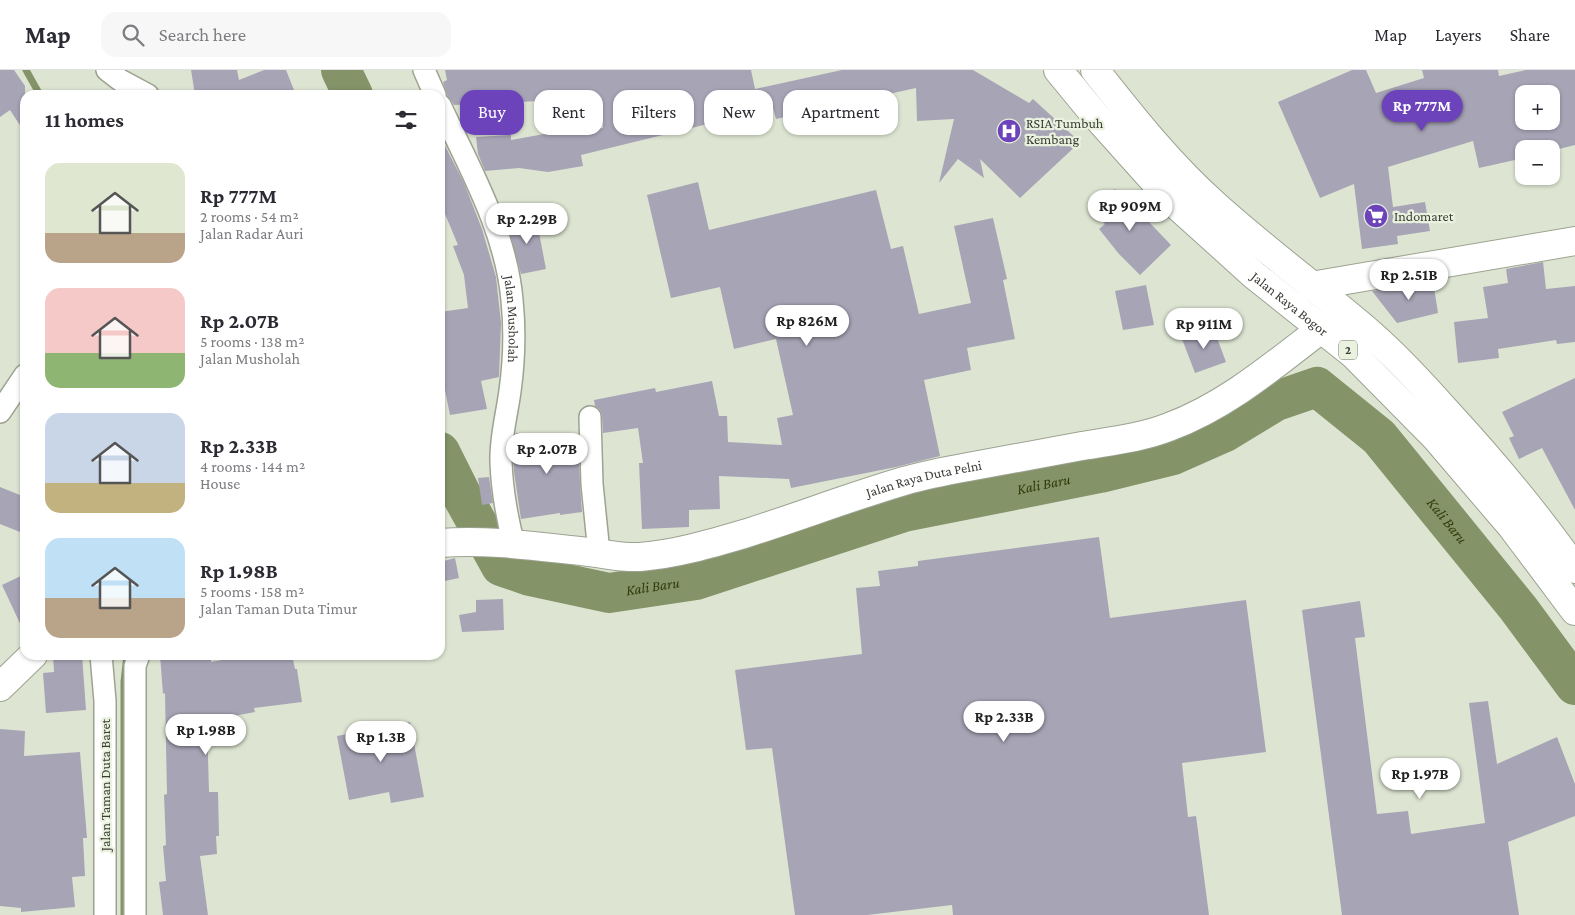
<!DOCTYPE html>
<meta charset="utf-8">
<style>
body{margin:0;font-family:"Crimson Pro",serif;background:#f7f7f7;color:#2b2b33;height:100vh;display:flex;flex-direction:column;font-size:19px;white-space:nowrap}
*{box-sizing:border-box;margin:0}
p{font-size:16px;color:#7c7c81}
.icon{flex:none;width:28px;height:28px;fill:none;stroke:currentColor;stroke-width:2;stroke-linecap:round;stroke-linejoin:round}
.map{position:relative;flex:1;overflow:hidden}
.side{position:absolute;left:20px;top:20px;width:425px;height:570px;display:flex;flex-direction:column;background:#fff;border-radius:15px;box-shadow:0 1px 4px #0004}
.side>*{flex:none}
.hud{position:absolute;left:460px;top:20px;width:475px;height:45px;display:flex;gap:10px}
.fabs{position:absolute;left:1515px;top:15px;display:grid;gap:10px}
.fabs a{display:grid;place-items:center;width:45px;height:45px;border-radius:10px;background:#fff;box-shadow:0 1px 4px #0004;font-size:25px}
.price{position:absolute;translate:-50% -42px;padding:0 11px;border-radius:18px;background:#fff;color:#222;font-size:16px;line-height:32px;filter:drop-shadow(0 1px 2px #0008)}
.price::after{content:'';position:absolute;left:50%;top:30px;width:15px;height:11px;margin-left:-8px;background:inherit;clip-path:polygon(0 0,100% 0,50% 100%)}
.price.on{background:#6c43bb;color:#fff}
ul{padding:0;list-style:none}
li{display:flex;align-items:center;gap:15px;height:125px;padding:0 25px}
li span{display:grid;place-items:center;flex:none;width:140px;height:100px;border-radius:15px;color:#555}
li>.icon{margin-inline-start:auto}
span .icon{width:60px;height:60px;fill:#fffc;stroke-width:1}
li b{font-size:21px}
h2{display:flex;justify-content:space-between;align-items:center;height:60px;padding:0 25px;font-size:21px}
.chip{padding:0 18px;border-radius:15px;background:#fff;box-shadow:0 1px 4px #0004;font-size:18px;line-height:45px}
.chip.on{background:#6c43bb;color:#fff}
header{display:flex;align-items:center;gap:30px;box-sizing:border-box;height:70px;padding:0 25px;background:#fff;border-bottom:1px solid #e1e1e2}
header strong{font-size:24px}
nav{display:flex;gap:28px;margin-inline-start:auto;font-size:18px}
.search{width:350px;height:45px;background:#f7f7f7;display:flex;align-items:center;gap:12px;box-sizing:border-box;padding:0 18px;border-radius:15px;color:#7c7c81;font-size:19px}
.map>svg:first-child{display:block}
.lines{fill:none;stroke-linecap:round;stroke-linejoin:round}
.stream{stroke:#849368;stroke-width:7}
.river{stroke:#849368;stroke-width:40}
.building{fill:#a7a4b6;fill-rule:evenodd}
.minor-casing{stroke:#9ca391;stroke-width:24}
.secondary-casing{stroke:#9ca391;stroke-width:30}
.trunk-casing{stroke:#9ca391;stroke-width:30}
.minor{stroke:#fff;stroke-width:21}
.secondary{stroke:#fff;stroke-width:28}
.trunk{stroke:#fff;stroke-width:28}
.labels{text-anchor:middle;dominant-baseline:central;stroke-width:4.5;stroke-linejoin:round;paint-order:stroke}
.shield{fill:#eaf2df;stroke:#6f7368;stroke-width:1}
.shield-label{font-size:12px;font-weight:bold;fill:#3a3c35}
.poi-label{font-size:14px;fill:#3a3c35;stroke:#eaf2df;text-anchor:start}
.street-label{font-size:14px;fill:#3a3c35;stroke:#eaf2df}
.water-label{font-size:15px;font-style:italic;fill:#2f3d0a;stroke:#eaf2df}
</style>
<header>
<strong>Map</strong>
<div class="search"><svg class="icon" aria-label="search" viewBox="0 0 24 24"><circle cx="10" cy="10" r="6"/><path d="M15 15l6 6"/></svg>Search here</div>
<nav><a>Map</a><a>Layers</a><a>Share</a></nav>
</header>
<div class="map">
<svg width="1575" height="845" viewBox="0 0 1575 845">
<rect width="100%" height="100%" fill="#dde5d2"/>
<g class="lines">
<!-- stream -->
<path class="stream" d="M26 0 40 25
M124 845V612L127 585"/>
<!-- river -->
<g class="river">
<path d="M341 0 353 25"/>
<path id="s1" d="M440 382 461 424 501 496 530 506 609 523 696 510 904 442 1100 403 1173 385 1225 362 1276 331 1317 317 1379 367 1518 538 1575 615"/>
</g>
</g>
<!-- building -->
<path class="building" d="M0 0H14L25 16V63L10 40 0 47Z
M191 0H237L239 10 264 0H286L296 25H195Z
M445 0H751L755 19 842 0H973L1029 33 1033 29 1080 72 1020 128 980 89 984 108 958 89 939 113 954 49 917 51 916 18 776 49 773 38 581 85 583 96 548 102 519 98 485 101 478 84 476 67 511 65V70L550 63V62L603 58 601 28 454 35 447 25 443 12 447 10Z
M1352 0H1366L1376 23 1424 8 1422 0H1498L1499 6 1526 0H1575V75L1551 81V79H1524V88L1479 98 1473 71 1388 97 1393 137 1425 132 1430 161 1397 166 1398 174 1362 179 1354 114 1320 128 1278 32ZM1524 24H1551V51H1524Z
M440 66 464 113 482 159 496 207 501 253 499 307 481 311 487 339 450 345 444 315 440 316V242L468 238 464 205 453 176 458 175 440 132Z
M698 112 709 160 876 120 891 179 903 176 919 244 971 233 954 156 993 148 1007 209 1003 210 1015 269 967 278 971 300 924 310 940 386 896 397 791 418 789 409 719 406 720 439 689 440V457L642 459 639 393H643L638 358 603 363 602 346 600 340 595 336 594 330 655 318 656 322 712 311 719 346H727L728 372 782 375 777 348 793 345 776 269 734 279 720 217 671 228 647 125Z
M1115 119 1128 136 1134 132 1149 152 1171 175 1140 205 1119 184 1099 159 1105 154 1092 138Z
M536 147 546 199 521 204 507 153Z
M1543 192 1546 219 1575 216V272L1557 274 1556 270 1498 279 1499 288 1458 293 1454 252 1488 248 1483 217 1508 213 1506 199Z
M1433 211 1438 243 1397 253 1372 221Z
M1146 215 1154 255 1123 260 1115 221Z
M1213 257 1226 292 1195 303 1182 269Z
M1575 308V440L1542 378 1519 389 1509 368 1514 366 1502 342Z
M516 363 542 364V368L578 365 580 414 582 442 560 445V443L521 449 514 402 513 384Z
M489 407 493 433 482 435 478 408Z
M0 417 25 427V464L0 454Z
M1099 467 1110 548 1246 530 1266 682 1182 693 1188 747 1196 746 1209 845H953L952 835 867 845H795L772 678 746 680 735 600 862 584 856 518 880 516 878 501 918 496V491Z
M455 488 459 508 440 512V492Z
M25 504V564L2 515Z
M503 529 504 560 462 562 459 545 476 542V530Z
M1360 531 1365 567 1355 568 1377 744 1408 741 1411 764 1485 753 1469 633 1488 631 1497 694 1557 667 1575 714V746L1508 772 1519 845H1342L1302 540Z
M53 585H82L86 640 46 643 43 603 54 602Z
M160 585H211V592L249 585H292L295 599H297L302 632 254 638 255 642 207 651 209 722H218L219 766H216L217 784 200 786 208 845H163L159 812 166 811 163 776 166 775 164 725 167 724 165 623 163 624Z
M410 652 424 727 391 733 389 722 349 730 337 666Z
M0 659 25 661 24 686 80 682 87 768H83L85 806 72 807 75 837 21 842V838L0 836Z"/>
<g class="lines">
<!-- minor casing -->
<g class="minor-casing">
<g id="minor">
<path d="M107 0 120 10 148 25"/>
<path d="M424 0 435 25"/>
<path id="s2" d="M440 35C469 97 506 161 512 230 515 259 514 292 510 321 507 344 500 369 501 392 502 420 507 448 514 475"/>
<path d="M0 342 25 305"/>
<path d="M590 347 592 414 599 483"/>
<path d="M101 585 105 631V845"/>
<path d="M135 845V596L139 585"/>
</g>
</g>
<!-- secondary casing -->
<g class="secondary-casing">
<g id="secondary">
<path d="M1311 216 1575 171"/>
<path id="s3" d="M440 473C489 469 540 477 589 482 606 484 622 488 640 487 676 484 710 474 744 464 798 447 850 427 904 411 925 405 946 401 968 397 1006 390 1044 383 1082 376 1111 371 1141 368 1169 357 1226 336 1274 295 1321 259"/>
<path d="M0 617 33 585"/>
</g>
</g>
<!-- trunk casing -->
<g class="trunk-casing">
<g id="trunk">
<path id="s4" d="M1058 0 1095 45 1172 131 1254 205 1353 284 1436 368 1512 457 1575 541"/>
<path d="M1095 0C1132 47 1170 95 1215 135 1266 181 1321 221 1372 265 1398 288 1423 315 1446 341 1492 391 1536 443 1575 499"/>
</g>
</g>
<!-- minor -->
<use href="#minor" class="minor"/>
<!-- secondary -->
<use href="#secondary" class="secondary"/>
<!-- trunk -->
<use href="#trunk" class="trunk"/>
</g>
<!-- icons -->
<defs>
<g id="hospital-disc" transform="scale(1.25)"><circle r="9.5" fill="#6c43bb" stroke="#eaf2df"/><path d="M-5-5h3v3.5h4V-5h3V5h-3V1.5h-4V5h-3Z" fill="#fff"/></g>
<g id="supermarket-disc" transform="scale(1.25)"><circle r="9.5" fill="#6c43bb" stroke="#eaf2df"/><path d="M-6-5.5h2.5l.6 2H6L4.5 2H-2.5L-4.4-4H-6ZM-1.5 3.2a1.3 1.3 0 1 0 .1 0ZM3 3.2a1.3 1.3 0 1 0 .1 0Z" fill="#fff"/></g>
</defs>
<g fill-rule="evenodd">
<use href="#hospital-disc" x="1009" y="61"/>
<use href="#supermarket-disc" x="1376" y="146"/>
</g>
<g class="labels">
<!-- shield labels -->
<rect class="shield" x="1339" y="270.5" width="18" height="19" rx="4"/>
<g class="shield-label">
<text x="1348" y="280">2</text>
</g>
<!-- poi labels -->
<g class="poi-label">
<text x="1026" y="53">RSIA Tumbuh<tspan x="1026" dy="16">Kembang</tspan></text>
<text x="1394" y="146">Indomaret</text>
</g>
<!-- street labels -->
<g class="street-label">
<text stroke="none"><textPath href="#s4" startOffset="330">Jalan Raya Bogor</textPath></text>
<text stroke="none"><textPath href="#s2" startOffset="228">Jalan Musholah</textPath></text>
<text stroke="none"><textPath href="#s3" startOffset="496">Jalan Raya Duta Pelni</textPath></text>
<text transform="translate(105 715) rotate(-90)">Jalan Taman Duta Baret</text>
</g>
<!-- water labels -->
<g class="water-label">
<text stroke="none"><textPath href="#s1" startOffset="690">Kali Baru</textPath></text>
<text stroke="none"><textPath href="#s1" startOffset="1170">Kali Baru</textPath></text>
<text stroke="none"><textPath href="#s1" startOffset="285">Kali Baru</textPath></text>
</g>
</g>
</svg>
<div class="fabs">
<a>+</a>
<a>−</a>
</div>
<b class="price on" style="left:1422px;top:62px">Rp 777M</b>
<b class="price" style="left:1130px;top:162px">Rp 909M</b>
<b class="price" style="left:527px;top:175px">Rp 2.29B</b>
<b class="price" style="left:1409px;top:231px">Rp 2.51B</b>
<b class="price" style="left:807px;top:277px">Rp 826M</b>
<b class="price" style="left:1204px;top:280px">Rp 911M</b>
<b class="price" style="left:547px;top:405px">Rp 2.07B</b>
<b class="price" style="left:1004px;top:673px">Rp 2.33B</b>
<b class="price" style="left:206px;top:686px">Rp 1.98B</b>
<b class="price" style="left:381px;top:693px">Rp 1.3B</b>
<b class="price" style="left:1420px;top:730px">Rp 1.97B</b>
<div class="hud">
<a class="chip on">Buy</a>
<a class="chip">Rent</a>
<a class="chip">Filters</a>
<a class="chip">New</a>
<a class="chip">Apartment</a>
</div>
<section class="side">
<h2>11 homes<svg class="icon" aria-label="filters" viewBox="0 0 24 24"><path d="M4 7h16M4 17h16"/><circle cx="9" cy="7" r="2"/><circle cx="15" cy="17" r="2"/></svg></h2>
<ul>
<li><span style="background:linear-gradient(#dfe7d0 70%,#b9a48a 0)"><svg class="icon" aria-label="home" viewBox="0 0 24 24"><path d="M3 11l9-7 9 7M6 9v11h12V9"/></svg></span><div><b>Rp 777M</b><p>2 rooms · 54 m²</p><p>Jalan Radar Auri</p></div></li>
<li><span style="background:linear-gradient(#f6c9c9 65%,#8fb573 0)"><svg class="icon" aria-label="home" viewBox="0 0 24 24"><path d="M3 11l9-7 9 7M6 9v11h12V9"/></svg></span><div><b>Rp 2.07B</b><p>5 rooms · 138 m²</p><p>Jalan Musholah</p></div></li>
<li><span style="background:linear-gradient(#c9d6e8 70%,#c2b280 0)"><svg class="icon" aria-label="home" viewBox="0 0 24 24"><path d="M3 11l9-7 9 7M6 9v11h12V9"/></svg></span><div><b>Rp 2.33B</b><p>4 rooms · 144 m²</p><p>House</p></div></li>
<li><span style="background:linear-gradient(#bfe0f5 60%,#b9a48a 0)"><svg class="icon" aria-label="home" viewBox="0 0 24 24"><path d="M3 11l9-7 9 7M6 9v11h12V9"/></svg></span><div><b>Rp 1.98B</b><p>5 rooms · 158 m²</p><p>Jalan Taman Duta Timur</p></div></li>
</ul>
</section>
</div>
